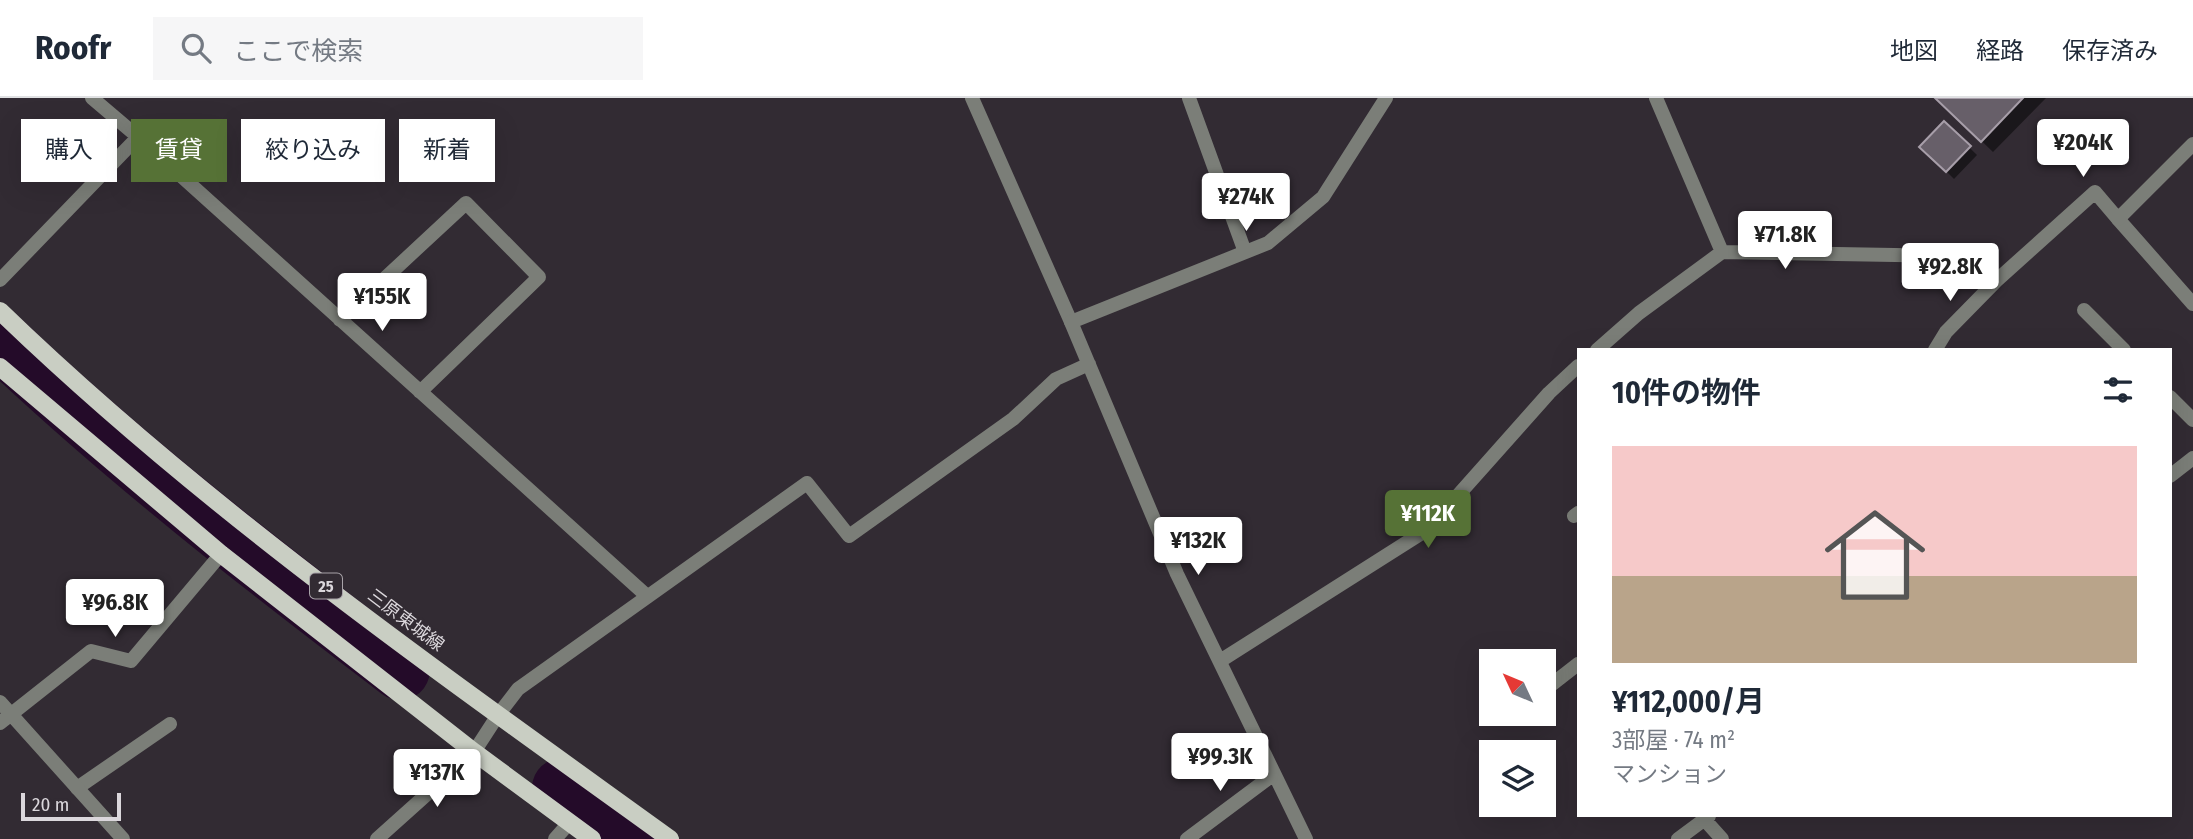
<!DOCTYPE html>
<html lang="ja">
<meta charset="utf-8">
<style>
body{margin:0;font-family:"Fira Sans Condensed","Noto Sans JP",sans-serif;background:#f6f6f7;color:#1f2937;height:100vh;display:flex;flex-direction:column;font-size:26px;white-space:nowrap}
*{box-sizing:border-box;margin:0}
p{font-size:23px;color:#747a83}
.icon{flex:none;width:38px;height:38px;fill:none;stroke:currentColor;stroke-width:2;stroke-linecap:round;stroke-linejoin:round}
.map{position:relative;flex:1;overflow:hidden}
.sheet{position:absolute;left:1577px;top:250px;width:595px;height:469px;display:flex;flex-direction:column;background:#fff;border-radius:0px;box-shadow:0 7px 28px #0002}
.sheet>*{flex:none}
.top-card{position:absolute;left:21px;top:21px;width:665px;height:63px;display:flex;gap:14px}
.needle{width:46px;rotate:314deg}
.tools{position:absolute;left:1479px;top:551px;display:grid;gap:14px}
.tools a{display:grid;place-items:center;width:77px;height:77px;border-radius:0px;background:#fff;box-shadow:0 7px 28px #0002;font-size:35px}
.scale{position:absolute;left:21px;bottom:18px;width:100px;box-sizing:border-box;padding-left:7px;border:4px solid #dbd7dc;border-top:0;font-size:19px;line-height:24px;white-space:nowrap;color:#dbd7dc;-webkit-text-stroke:5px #322b33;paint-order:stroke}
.price{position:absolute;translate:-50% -60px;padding:0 16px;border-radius:7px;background:#fff;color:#222;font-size:23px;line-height:46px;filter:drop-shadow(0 2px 4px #0008)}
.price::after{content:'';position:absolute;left:50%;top:42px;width:21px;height:16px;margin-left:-10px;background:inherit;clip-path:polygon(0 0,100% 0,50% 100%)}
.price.current{background:#567236;color:#fff}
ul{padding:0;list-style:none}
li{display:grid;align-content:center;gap:14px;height:371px;padding:0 35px}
li span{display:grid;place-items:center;height:217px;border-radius:0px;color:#555}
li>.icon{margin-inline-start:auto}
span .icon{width:126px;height:126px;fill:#fffc;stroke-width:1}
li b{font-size:30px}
h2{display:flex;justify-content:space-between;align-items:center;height:84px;padding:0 35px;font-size:30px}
.chip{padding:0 24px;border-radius:0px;background:#fff;box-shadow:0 7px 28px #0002;font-size:24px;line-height:63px}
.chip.current{background:#567236;color:#fff}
header{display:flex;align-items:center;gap:42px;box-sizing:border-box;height:98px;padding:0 35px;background:#fff;border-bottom:2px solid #e0e1e3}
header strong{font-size:33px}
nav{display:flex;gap:38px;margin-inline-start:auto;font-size:24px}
.search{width:490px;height:63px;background:#f6f6f7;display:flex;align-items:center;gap:18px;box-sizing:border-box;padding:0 24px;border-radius:0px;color:#747a83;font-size:26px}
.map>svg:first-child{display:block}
.shadow{fill:#0007}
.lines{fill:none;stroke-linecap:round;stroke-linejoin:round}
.river{stroke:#240b29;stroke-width:60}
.building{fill:#675f69;stroke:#a79ea9;stroke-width:2}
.lane{stroke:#7b7e78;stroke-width:14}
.street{stroke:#7b7e78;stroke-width:14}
.primary{stroke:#c9cec3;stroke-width:18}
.labels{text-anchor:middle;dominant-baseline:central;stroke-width:5;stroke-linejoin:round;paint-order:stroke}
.shield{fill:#322b33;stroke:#a8a3a9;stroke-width:2}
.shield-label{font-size:16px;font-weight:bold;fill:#dbd7dc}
.street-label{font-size:18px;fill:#dbd7dc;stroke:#322b33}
</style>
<header>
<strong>Roofr</strong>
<div class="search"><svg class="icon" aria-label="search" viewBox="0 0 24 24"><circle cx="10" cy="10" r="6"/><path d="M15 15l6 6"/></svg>ここで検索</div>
<nav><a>地図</a><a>経路</a><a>保存済み</a></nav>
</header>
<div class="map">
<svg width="2193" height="741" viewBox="0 0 2193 741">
<rect width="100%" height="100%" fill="#322b33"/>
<!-- shadow -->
<path class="shadow" d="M1937 0H2046L1993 54Z
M1944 25 1977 57 1954 81 1922 49Z"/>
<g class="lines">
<!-- river -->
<path class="river" d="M0 242C125 361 263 468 400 572
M562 690 630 741"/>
</g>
<!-- building -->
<path class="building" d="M1935 0H2023L1981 44Z
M1944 23 1971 48 1946 74 1919 49Z"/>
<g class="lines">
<!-- lane -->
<path class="lane" d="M972 0 1071 224
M2118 121 2193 206
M2084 212 2124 252
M2170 299 2193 322
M1574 418 1578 415
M1546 591 1578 566
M77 690 170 626"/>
<!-- street -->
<path class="street" d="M92 0 138 39 647 498
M1189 0 1245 154
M1656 0 1722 154
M0 182 138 39
M340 222 466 105 539 179 420 294
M1597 252 1639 215 1722 154 1953 158 1996 183
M1935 252 1946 234 1996 183 2095 94 2118 121 2193 46
M2170 378 2193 360
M1220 563 1428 431 1549 295 1578 268
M0 604 123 741
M0 625 91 553 131 563 221 456
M1704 721 1722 741
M377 741 474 654 498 617 518 591 807 385 849 438 1013 321 1056 281 1089 266
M555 741 570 724
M1187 741 1274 676
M1306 741 1177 476 1071 224 1268 145 1323 99 1386 0
M1678 741 1709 718"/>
<!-- primary -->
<path class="primary" d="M0 213C205 411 440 575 670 741
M0 269 221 456 474 654 592 741"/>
</g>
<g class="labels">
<!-- shield labels -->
<rect class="shield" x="310" y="475.5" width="32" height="25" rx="5"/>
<g class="shield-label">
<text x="326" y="488">25</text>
</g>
<!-- street labels -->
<g class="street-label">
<text transform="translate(406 522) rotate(37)">三原東城線</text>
</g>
</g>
</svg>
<div class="tools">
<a><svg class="needle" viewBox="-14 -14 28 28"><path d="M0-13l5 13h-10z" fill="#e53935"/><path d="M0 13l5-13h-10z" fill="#747a83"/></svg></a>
<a><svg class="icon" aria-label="layers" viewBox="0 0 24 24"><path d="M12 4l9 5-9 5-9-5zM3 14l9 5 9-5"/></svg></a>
</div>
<div class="scale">20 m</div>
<b class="price" style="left:2083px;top:81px">¥204K</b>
<b class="price" style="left:1246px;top:135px">¥274K</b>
<b class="price" style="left:1785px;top:173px">¥71.8K</b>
<b class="price" style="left:1950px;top:205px">¥92.8K</b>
<b class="price" style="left:382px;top:235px">¥155K</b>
<b class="price current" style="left:1428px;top:452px">¥112K</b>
<b class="price" style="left:1198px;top:479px">¥132K</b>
<b class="price" style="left:115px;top:541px">¥96.8K</b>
<b class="price" style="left:1220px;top:695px">¥99.3K</b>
<b class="price" style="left:437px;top:711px">¥137K</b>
<div class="top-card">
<a class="chip">購入</a>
<a class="chip current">賃貸</a>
<a class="chip">絞り込み</a>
<a class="chip">新着</a>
</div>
<section class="sheet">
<h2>10件の物件<svg class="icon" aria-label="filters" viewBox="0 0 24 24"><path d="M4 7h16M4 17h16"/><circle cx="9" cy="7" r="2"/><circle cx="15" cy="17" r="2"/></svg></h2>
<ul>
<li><span style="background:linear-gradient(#f6c9c9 60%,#b9a48a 0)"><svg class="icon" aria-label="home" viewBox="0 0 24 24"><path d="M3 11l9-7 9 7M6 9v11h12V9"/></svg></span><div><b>¥112,000/月</b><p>3部屋 · 74 m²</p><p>マンション</p></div></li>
</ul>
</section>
</div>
